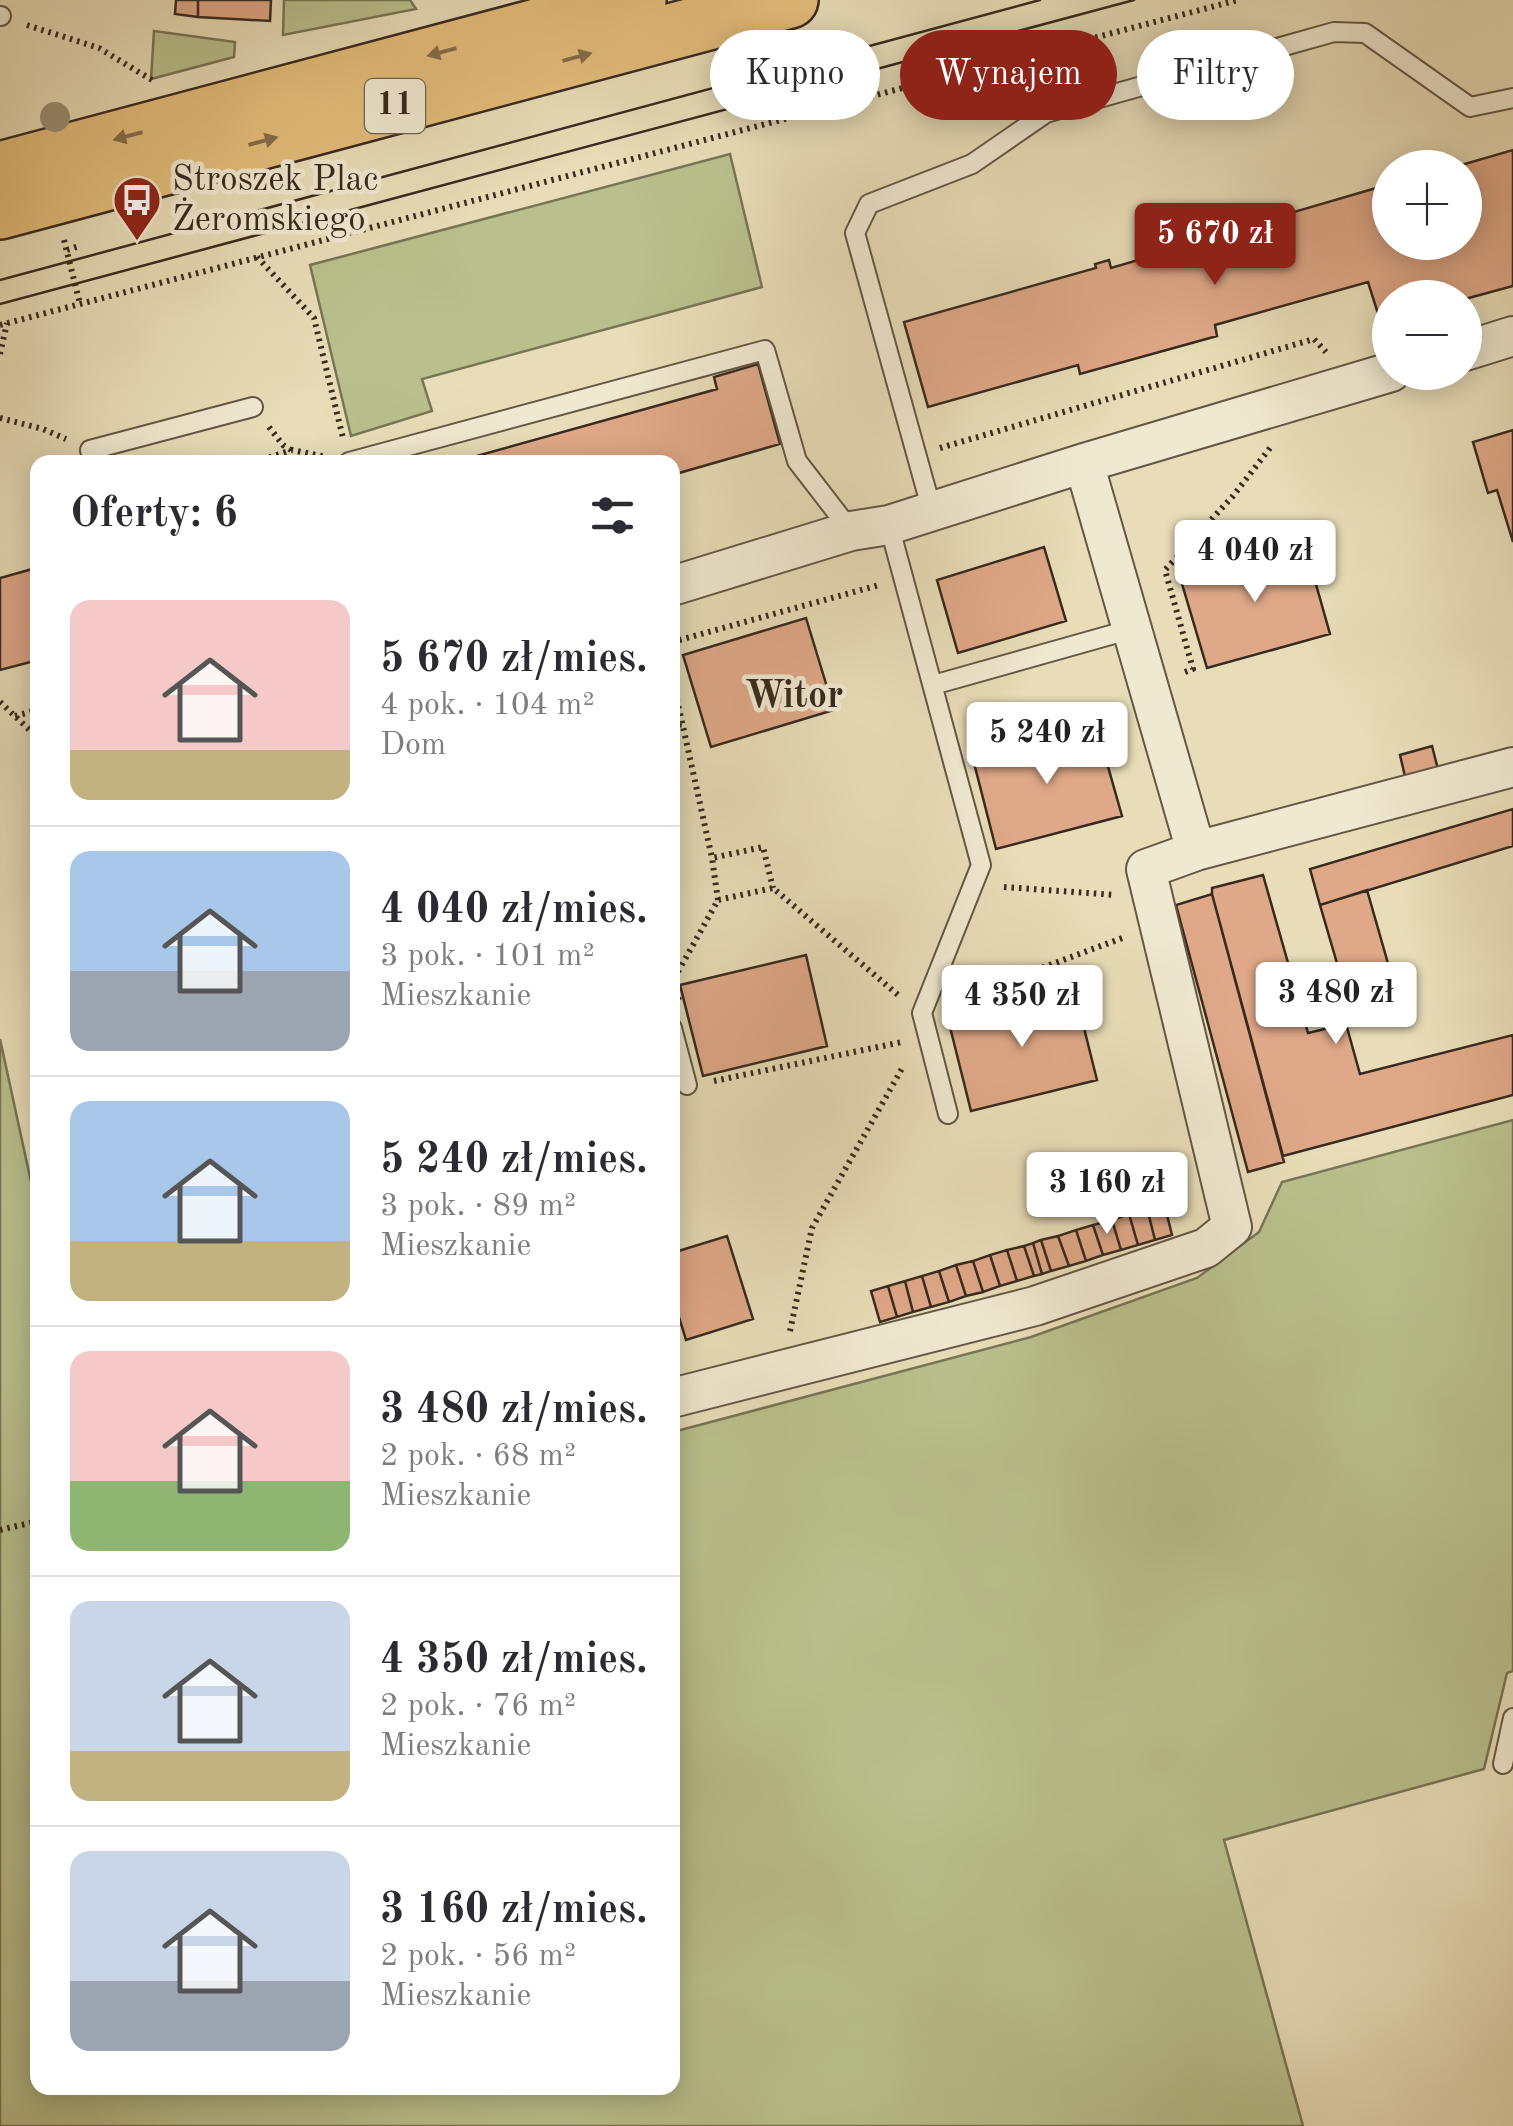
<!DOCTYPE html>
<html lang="pl">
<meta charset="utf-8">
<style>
body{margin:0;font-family:"Old Standard TT",serif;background:#f2f2f3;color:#2b2b33;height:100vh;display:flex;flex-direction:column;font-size:38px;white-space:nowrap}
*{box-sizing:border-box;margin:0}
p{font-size:32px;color:#7c7c81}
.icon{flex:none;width:55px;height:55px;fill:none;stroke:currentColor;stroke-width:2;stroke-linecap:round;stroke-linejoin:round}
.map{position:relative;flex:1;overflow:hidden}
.side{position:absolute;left:30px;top:455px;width:650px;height:1640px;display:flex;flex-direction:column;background:#fff;border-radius:20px;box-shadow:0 5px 25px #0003}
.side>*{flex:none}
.banner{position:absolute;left:710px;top:30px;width:652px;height:90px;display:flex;gap:20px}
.controls{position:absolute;left:1372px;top:150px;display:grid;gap:20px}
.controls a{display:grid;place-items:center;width:110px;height:110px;border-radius:50%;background:#fff;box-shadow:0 5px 25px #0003;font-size:50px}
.price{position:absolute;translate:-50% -85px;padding:0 22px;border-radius:10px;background:#fff;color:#222;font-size:32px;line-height:65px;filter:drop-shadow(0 2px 5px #0008)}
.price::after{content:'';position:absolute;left:50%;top:60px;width:30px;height:22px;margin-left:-15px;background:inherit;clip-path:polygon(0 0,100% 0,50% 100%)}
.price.on{background:#8f2418;color:#fff}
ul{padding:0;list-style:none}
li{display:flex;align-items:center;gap:30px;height:250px;padding:0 40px}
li+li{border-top:2px solid #e1e1e2}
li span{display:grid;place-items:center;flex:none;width:280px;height:200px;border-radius:20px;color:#555}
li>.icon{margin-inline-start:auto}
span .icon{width:120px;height:120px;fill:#fffc;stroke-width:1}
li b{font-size:42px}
h2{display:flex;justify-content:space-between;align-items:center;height:120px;padding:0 40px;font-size:42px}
.pill{padding:0 35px;border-radius:45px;background:#fff;box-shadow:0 5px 25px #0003;font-size:35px;line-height:90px}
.pill.on{background:#8f2418;color:#fff}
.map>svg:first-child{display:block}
.green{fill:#b9c08d;stroke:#787556;stroke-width:2.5}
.building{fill:#dfa888;stroke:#382a1f;stroke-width:2.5}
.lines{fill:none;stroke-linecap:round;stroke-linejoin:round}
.lane-casing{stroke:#645745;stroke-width:22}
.street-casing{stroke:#645745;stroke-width:42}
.highway-casing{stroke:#382a1f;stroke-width:60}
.path{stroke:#382a1f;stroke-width:6;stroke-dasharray:2.5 5;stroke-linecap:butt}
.lane{stroke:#f0e9d1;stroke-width:18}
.street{stroke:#f0e9d1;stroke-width:38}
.highway{stroke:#e4be7c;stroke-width:55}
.tram{stroke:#382a1f;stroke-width:2.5}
.tree{fill:#998f73}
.oneway{fill:#856d49}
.labels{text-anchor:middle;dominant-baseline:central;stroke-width:9;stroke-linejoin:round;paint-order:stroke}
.shield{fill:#f0e9d1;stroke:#6f6354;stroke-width:2.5}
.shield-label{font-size:32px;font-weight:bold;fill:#382a1f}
.poi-label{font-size:35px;fill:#382a1f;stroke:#f0e9d1;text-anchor:start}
.neighbourhood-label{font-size:38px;font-weight:bold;fill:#382a1f;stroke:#f0e9d1}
</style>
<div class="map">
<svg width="1513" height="2126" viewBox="0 0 1513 2126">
<rect width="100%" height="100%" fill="#e8ddb8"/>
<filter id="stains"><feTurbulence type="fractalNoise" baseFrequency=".002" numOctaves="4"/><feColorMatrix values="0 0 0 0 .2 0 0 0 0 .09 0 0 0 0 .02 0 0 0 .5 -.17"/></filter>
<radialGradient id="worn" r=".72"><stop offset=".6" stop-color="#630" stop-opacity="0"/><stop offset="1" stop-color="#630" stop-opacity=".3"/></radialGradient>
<!-- green -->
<path class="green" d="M284 0H410L416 9 283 35Z
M154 31 235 42 234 57 151 79Z
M730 154 762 287 422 379 432 411 351 436 310 265Z
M0 1039 38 1214V2088H672L673 1432 1031 1337 1197 1278 1259 1232 1282 1182 1513 1120V1671L1507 1673 1484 1769 1224 1840 1303 2126H0Z"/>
<!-- building -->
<path class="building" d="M176 0H198V17L175 14Z
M198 0H271L270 21 198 17Z
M1513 150V286L1465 299V298H1390V321L1381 323 1368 282 1215 325 1217 336 1080 374 1078 365 928 407 904 322 1096 268 1095 264 1109 260 1111 268 1142 259 1140 251 1152 248 1153 253 1390 184V242H1465V168H1451Z
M758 364 780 444 672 475V462H455L717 389 714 377Z
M1513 430V542L1497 490 1488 493 1473 442Z
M1304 542 1330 634 1207 668 1180 577Z
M1044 547 1066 621 958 653 937 580Z
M36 568 38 660 0 670V578Z
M806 618 834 710 711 747 683 655Z
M1096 724 1122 816 996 849 973 759Z
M1432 746 1440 777 1407 785 1400 755Z
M1513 809V846L1320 905 1310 869Z
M1263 875 1308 1033 1346 1024 1360 1074 1513 1035V1095L1283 1156 1212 894V888Z
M1367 890 1393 981 1346 994 1320 905Z
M1212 894 1284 1162 1248 1172 1176 905Z
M806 955 827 1046 703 1076 680 985Z
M1074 988 1097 1080 971 1111 948 1019Z
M1164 1203 1172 1235 1155 1240 1147 1208Z
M1147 1208 1155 1240 1138 1245 1129 1214Z
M1129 1214 1138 1245 1121 1250 1112 1220Z
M1112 1220 1121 1250 1103 1255 1093 1225Z
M1093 1225 1103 1255 1086 1261 1076 1230Z
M1076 1230 1086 1261 1069 1266 1058 1236Z
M727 1236 753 1319 686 1340 672 1294V1253Z
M1058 1236 1069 1266 1051 1271 1041 1240Z
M1041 1240 1051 1271 1042 1274 1033 1243Z
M1033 1243 1042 1274 1034 1276 1024 1246Z
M1024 1246 1034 1276 1017 1281 1007 1250Z
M1007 1250 1017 1281 1000 1286 990 1255Z
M990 1255 1000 1286 983 1292 973 1261Z
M973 1261 983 1292 966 1296 956 1265Z
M956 1265 966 1296 949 1302 939 1271Z
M939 1271 949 1302 931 1307 922 1276Z
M922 1276 931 1307 913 1312 905 1281Z
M905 1281 913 1312 897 1317 888 1286Z
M888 1286 897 1317 880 1322 871 1291Z"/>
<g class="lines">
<!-- lane casing -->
<g class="lane-casing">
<path id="lane" d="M0 16H1
M93 462 90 450 253 407
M349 462 765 350 797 461 851 531
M932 511 855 233 869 204 972 164 1046 113 1334 32 1365 33 1470 107 1513 98
M889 525 981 865 922 1013 948 1114
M933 685 1132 629
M672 1028 687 1085
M1503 1764 1513 1718"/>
</g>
<!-- street casing -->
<g class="street-casing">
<path id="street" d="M1465 351 1513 336
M1084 463 1196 851 1513 767
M672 586 851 531 889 525 1084 463 1391 372
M672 1398 1035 1306 1206 1248 1232 1227 1146 869 1196 851"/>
</g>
<!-- highway casing -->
<g class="highway-casing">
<path id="highway" d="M0 170 638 0
M0 211 790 0"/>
</g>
<!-- path -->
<path class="path" d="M27 25 99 48 152 80
M64 240 80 304
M67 250 79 246
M257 257 314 318 343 438
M0 325 1238 0
M0 354 7 323
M0 418 43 429 66 439
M269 427 283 445 291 450
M940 448 1314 339 1326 352
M255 462 292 450 326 457
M672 642 879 585
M1185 672 1193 669 1165 570 1233 496 1270 448
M672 677 712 858
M0 702 38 738
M15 716 38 710
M672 723 683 725
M1004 887 1116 895
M718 900 712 858 763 847 773 888
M958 999 1125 937
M679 1000 674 979 718 900 773 888 898 995
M714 1081 902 1042
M790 1331 812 1228 904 1065
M0 1530 38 1521"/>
<!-- lane -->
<use href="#lane" class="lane"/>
<!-- street -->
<use href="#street" class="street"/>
<!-- highway -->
<use href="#highway" class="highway"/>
<!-- tram -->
<path class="tram" d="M0 280 1040 0
M0 304 1134 0"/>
</g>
<!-- trees -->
<circle class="tree" cx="55" cy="117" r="15"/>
<!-- one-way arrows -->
<defs><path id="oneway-solid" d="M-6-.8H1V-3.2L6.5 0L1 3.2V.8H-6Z" transform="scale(2.5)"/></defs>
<g class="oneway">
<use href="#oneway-solid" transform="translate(442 52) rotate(165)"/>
<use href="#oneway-solid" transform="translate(577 57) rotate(-15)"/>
<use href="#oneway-solid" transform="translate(128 136) rotate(165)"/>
<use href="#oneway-solid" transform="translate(263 141) rotate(-15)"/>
</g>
<!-- icons -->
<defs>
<g id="bus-pin" transform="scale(2.5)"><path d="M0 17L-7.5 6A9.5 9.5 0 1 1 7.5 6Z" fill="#8f2418" stroke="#f0e9d1"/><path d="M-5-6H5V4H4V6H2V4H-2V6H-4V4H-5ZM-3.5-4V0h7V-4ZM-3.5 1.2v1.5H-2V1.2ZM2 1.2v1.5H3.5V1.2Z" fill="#fff"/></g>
</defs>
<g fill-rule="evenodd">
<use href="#bus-pin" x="137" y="200"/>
</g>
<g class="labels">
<!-- shield labels -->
<rect class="shield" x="365" y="79" width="60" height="54" rx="8"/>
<g class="shield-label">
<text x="395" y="106">11</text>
</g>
<!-- poi labels -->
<g class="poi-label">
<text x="172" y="180">Stroszek Plac<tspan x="172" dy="40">Żeromskiego</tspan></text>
</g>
<!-- neighbourhood labels -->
<g class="neighbourhood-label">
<text x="794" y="697">Witor</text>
</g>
</g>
<rect width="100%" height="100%" filter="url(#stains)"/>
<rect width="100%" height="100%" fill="url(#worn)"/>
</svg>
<div class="controls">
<a>+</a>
<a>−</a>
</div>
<b class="price on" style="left:1215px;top:288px">5 670 zł</b>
<b class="price" style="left:1255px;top:605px">4 040 zł</b>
<b class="price" style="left:1047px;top:787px">5 240 zł</b>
<b class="price" style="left:1336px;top:1047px">3 480 zł</b>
<b class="price" style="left:1022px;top:1050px">4 350 zł</b>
<b class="price" style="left:1107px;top:1237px">3 160 zł</b>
<div class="banner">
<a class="pill">Kupno</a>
<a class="pill on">Wynajem</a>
<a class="pill">Filtry</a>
</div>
<section class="side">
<h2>Oferty: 6<svg class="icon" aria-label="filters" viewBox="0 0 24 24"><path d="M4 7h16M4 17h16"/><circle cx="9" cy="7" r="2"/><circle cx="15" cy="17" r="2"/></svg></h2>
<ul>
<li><span style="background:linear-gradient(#f6c9c9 75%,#c2b280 0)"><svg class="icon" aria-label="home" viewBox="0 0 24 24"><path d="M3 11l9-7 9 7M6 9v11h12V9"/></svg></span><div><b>5 670 zł/mies.</b><p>4 pok. · 104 m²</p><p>Dom</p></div></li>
<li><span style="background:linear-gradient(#a9c7e8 60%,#9aa5b1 0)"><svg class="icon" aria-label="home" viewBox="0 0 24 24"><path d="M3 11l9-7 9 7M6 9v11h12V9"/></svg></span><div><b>4 040 zł/mies.</b><p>3 pok. · 101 m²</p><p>Mieszkanie</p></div></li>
<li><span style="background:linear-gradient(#a9c7e8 70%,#c2b280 0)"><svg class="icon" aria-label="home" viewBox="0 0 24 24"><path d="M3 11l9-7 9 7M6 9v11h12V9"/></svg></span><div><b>5 240 zł/mies.</b><p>3 pok. · 89 m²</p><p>Mieszkanie</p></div></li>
<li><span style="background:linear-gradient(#f6c9c9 65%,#8fb573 0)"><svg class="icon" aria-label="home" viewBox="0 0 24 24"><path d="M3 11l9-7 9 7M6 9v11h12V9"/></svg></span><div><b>3 480 zł/mies.</b><p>2 pok. · 68 m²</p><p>Mieszkanie</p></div></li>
<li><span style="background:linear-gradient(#c9d6e8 75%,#c2b280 0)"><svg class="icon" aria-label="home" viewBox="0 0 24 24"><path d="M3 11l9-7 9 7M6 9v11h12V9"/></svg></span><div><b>4 350 zł/mies.</b><p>2 pok. · 76 m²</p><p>Mieszkanie</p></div></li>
<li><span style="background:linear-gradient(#c9d6e8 65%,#9aa5b1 0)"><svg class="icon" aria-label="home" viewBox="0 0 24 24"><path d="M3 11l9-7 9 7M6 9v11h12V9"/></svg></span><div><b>3 160 zł/mies.</b><p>2 pok. · 56 m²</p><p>Mieszkanie</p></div></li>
</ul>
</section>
</div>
